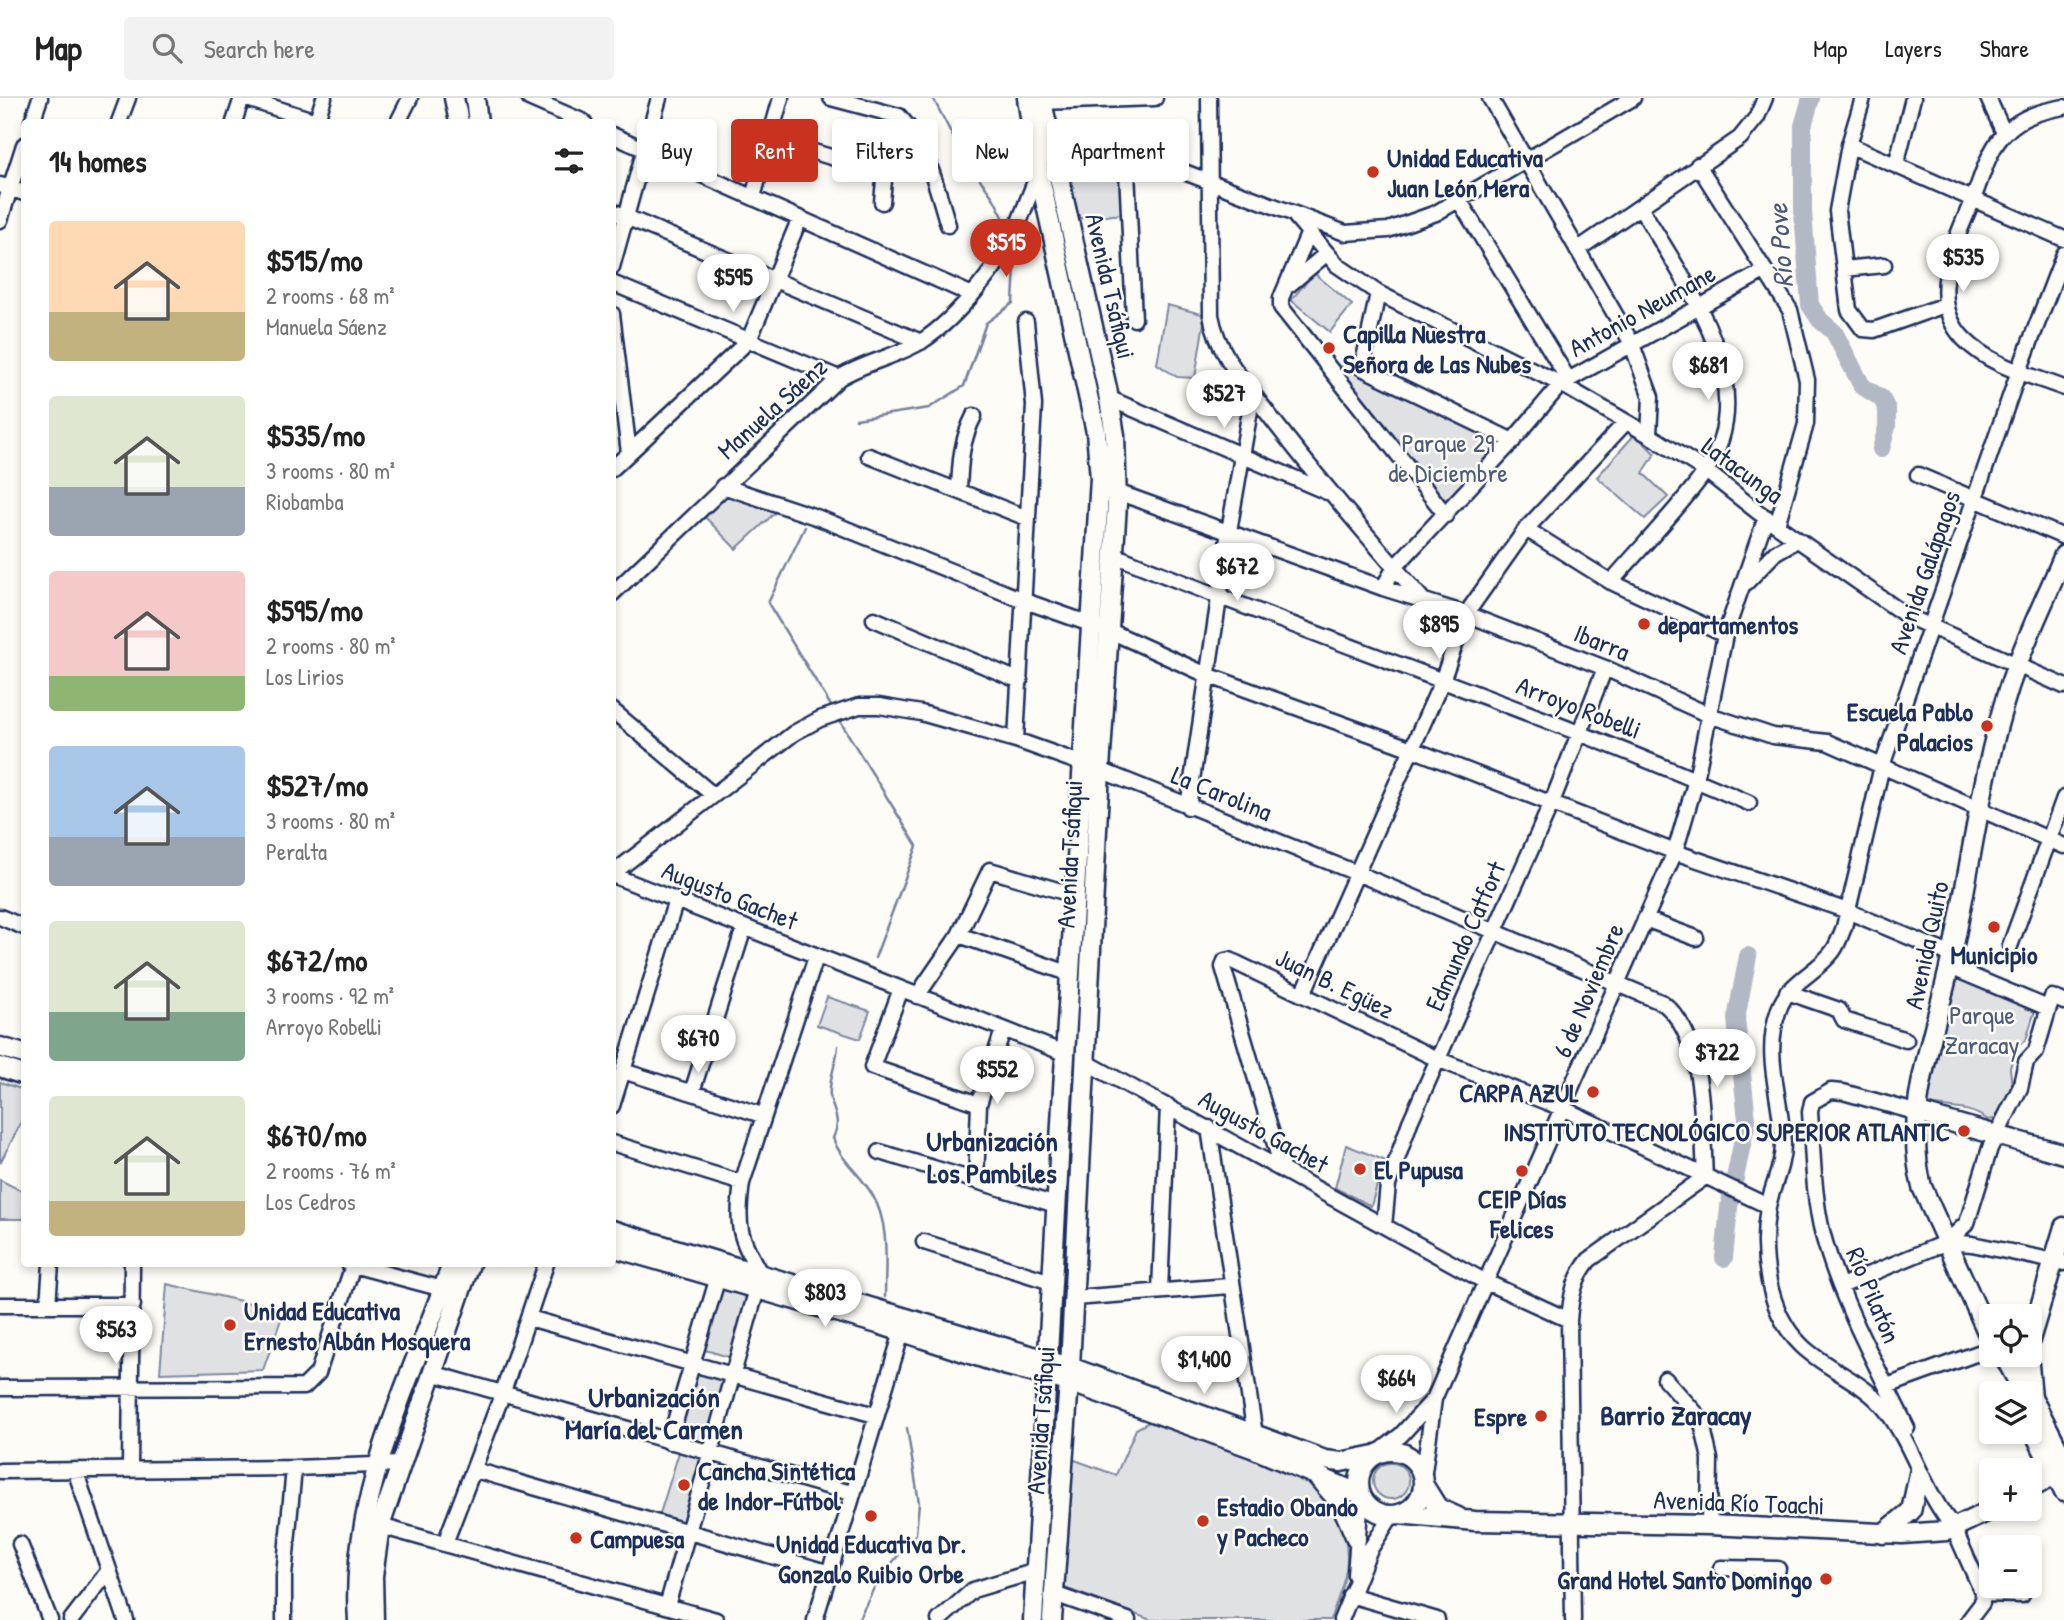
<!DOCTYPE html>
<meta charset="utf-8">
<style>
body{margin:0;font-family:"Patrick Hand",sans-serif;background:#f2f2f2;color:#222;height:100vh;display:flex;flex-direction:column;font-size:26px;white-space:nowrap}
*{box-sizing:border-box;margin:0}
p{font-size:23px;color:#767676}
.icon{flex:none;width:38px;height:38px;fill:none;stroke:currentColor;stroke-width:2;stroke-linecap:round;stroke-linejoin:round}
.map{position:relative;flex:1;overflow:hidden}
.sheet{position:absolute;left:21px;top:21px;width:595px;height:1148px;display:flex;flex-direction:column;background:#fff;border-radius:7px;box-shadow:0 4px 10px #0003}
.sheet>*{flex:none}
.hud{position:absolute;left:637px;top:21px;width:665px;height:63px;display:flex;gap:14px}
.fabs{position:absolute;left:1979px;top:1206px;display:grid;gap:14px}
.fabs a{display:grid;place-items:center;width:63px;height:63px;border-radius:7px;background:#fff;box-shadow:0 4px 10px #0003;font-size:35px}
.price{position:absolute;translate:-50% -60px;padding:0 16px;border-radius:24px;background:#fff;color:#222;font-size:23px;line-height:46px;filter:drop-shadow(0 2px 4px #0008)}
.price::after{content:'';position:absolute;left:50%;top:42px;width:21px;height:16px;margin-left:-10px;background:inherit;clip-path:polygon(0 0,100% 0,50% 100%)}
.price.on{background:#c8321e;color:#fff}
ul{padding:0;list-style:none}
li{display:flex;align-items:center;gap:21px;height:175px;padding:0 28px}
li span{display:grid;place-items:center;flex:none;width:196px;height:140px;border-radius:7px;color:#555}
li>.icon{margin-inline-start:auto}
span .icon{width:84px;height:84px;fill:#fffc;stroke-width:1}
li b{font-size:30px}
h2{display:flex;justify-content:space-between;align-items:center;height:84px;padding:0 28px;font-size:30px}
.tag{padding:0 24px;border-radius:7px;background:#fff;box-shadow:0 4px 10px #0003;font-size:24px;line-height:63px}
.tag.on{background:#c8321e;color:#fff}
header{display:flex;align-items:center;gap:42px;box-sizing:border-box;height:98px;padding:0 35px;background:#fff;border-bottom:2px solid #e0e0e0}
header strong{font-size:33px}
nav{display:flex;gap:38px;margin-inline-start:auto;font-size:24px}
.search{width:490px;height:63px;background:#f2f2f2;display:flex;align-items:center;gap:18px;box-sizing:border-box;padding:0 24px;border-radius:7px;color:#767676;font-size:26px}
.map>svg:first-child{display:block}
.green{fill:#e0e1e3;stroke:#7e88a0;stroke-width:2}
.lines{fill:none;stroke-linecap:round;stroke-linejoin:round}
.stream{stroke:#76819c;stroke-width:2.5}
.river{stroke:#b3b8c5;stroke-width:18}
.minor-casing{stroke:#1b2f5e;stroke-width:19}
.major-casing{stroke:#1b2f5e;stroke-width:23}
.minor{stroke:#fdfcf7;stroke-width:14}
.major{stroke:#fdfcf7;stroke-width:18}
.poi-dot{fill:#c8321e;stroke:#fdfcf7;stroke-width:2.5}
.labels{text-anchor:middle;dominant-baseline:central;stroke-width:5;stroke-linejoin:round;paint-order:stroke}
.poi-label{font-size:26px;font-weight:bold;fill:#1b2f5e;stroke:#fdfcf7;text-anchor:start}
.street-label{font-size:26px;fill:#1b2f5e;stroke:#fdfcf7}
.park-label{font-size:26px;fill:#4c5c7f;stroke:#fdfcf7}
.water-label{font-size:28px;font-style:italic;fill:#49587d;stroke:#fdfcf7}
.neighbourhood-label{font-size:28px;font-weight:bold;fill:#1b2f5e;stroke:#fdfcf7}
</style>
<header>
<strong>Map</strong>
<div class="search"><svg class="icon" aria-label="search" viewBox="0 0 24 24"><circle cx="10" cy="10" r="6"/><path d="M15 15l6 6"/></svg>Search here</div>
<nav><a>Map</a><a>Layers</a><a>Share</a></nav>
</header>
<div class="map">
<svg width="2064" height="1522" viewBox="0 0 2064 1522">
<rect width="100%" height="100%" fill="#fdfcf7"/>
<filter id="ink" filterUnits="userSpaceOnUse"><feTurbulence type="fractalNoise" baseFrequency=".0143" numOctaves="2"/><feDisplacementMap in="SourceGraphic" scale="14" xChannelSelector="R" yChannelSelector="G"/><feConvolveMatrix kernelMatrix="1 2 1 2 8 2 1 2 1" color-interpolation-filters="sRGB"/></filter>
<g filter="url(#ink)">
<!-- green -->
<path class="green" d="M1118 52 1123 116 1075 121 1070 56Z
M1314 175 1352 207 1330 234 1291 202Z
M1167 207 1202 216 1204 224 1195 280 1177 279 1157 266Z
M1344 265 1509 347 1446 417 1334 277Z
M1635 336 1655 356 1643 375 1668 399 1645 421 1597 379Z
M728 394 778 412 736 451 704 418Z
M1088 674H1093L1062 1259H1058Z
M1959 878 2036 909 2026 942 2016 949 2010 970 2012 987 2001 1020 1988 1022C1967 1007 1949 1012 1926 1006L1944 920Z
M827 899 870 913 860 941 817 927Z
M0 984 24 992V1019L0 1065Z
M1346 1047 1384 1062 1371 1108 1335 1090Z
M0 1082 24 1094V1121H0Z
M458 1166H463L395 1361 388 1359Z
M167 1186 284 1213 263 1272 160 1275Z
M721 1186 753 1195 735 1261 702 1251Z
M695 1270 730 1280 709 1351 674 1340Z
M1056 1296H1061L1046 1522H1041Z
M1149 1324H1161C1188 1334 1215 1345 1242 1355 1294 1375 1347 1393 1347 1460 1347 1481 1337 1502 1330 1522H1151L1062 1489 1072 1361 1116 1377 1136 1331Z
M680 1351 706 1359 685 1430 658 1422Z
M1373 1383a18 18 0 1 1 36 0a18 18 0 1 1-36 0Z"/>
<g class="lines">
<!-- stream -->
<path class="stream" d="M933 0 962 56 994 101 1009 131
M856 321 929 310 964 288 986 225 1013 205 1016 147
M805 429 768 505 833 611
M838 620 917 748 875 860
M838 948C837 964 828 982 830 998 833 1015 842 1021 833 1040 841 1064 862 1077 873 1098 890 1127 885 1166 885 1199
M858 1522 878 1482 916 1436 919 1405 907 1330"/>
<!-- river -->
<path class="river" d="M1811 0 1803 28V114L1810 207 1820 222 1834 234 1862 288 1881 300 1887 311V329L1881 351
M1724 1160 1729 1109 1747 1022 1736 921 1748 858"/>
<!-- minor casing -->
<g class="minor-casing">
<path id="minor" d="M244 0 316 23
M529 0 584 24
M831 0 899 18C928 49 936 87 948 127
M1209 0 1211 217C1218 257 1245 285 1269 317 1318 381 1370 441 1423 502
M1490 0 1631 244 1651 299 1649 337
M1863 0 1849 47 1837 113 1849 212 1863 231 1874 232 1945 207
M1988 0 2004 35
M1041 4 1155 0
M2064 9C2042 13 2022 18 2006 34 1990 49 1983 75 1975 96 1958 138 1924 200 1964 241 1990 268 2030 277 2064 290
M32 24 40 0
M119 24 128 0
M234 24 242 0
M316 24 324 0
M398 24 410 0
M1049 35 1126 52 1345 135 1388 132 1436 115 1633 0
M612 37 970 196
M770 41 875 72 884 82 882 104
M1849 47 2064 141
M1126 52 1134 221
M1698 67 1790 212 1807 282 1806 326 1777 427
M1896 67 1913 0
M0 87 24 95
M753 99 781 0
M1459 102 1568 281
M612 113 921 244
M1296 119 1337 167 1378 195 1561 286 1649 337 1706 373 1758 414 1907 518 2064 588
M0 122 24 47
M1309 134 1281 200V209L1446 417
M1577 152 1740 40 1757 19 1765 0
M612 169 659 0
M1844 171 1884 167
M612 185 839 280
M1289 187 1326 156
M1378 195 1362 270 1513 343
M612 216 629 355
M1108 300 1327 394
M869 358 1027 420
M612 371 749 242 800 120
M1918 377 2064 439
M723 388 819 420 1025 503 1110 533 1207 577 1412 651 1675 754 1845 812 1952 857
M959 393C960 365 961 343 974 318
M1117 394 1383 490 1466 516 1605 570 1709 617 1773 638 1827 644 2064 748
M1526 431 1611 484 1725 537
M1114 457C1325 543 1541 614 1749 705
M1611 484C1642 448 1677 413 1705 374 1765 288 1684 184 1641 110
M1746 485 1776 454 1797 442
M1383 490 1395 469 1509 347 1561 286 1764 173
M612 496 839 280C865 264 896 259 922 243 955 222 1006 162 1019 124 1026 107 1031 92 1039 75
M874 521 1020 583
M612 612 713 697
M1016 642 1034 307 1026 224
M1188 709 1229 433 1253 295
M612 776 794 635 820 621 859 608H879L921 615 1016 642 1100 672 1359 776 1663 905C1706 938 1702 1028 1705 1079
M612 777 1064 955
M0 819 24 829
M1645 821 1696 840
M959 837 1068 875
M2010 848 2064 700
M1950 869 2048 910
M901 891 872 969 979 1006
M1787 894 1839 912 1844 922 1906 942
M1303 896 1442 583 1466 516 1526 431 1626 324
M917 898 959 837 990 772 1074 797
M1084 963 1484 1183 1569 1222
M623 973 762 1017
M692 994 744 830
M612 1008 676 802
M1209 1030 1255 1337
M612 1045 742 1085
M880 1054 1053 1106
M1282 1070 1223 869 1225 863 1230 862 1437 961 1564 1011 1768 1108
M976 1083 979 1006 1003 932
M1384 1128 1388 1087 1410 1024 1552 704 1605 570
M924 1144 1051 1184
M1947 1144 1967 1125 1990 1050 2020 990 2026 964 2036 953 2052 899 2064 904
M349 1166 443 1191
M1841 1188 1947 1144 1972 1146 2064 1165
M1160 1192 1168 1008
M1074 1200 1230 1188
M0 1207H133
M48 1207 51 1166
M529 1220 875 1317
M432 1275 851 1395
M1665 1281 1701 1321 1710 1361 1709 1427
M1887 1288 1992 1250
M0 1290 304 1289 318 1275 353 1167
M1907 1330C1877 1268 1841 1204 1823 1137 1813 1098 1813 1055 1810 1014L1812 1004 1831 993 1843 994 1915 1014
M669 1344 718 1179
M1378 1355 1401 1337 1433 1302
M130 1371 132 1166
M75 1372 126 1522
M475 1372 827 1474
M0 1373 294 1370 401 1366
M1423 1381 1434 1301 1675 754 1696 682 1725 537 1766 419
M1951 1424 1983 1496 1982 1505 1969 1522
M380 1428 716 1522
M1955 1431C1924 1395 1914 1349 1886 1312 1865 1284 1827 1272 1802 1248 1767 1215 1760 1154 1768 1109 1772 1088 1783 1069 1783 1047 1782 1000 1762 958 1779 911 1789 883 1817 875 1833 853 1838 846 1841 837 1844 829L1882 668 2019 273 2064 156
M445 1445 502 1297 546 1166
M20 1446 50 1522
M1721 1470 1778 1471
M1355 1477 1361 1398
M1054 1496 1128 1522
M1983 1496 2022 1497
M1350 1497 1437 1522
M667 1508 761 1177C739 1138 736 1129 742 1085L816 859
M71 1522 109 1472
M284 1522V1478L294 1370
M815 1522 902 1234
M939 1522 973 1492 1036 1473
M1341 1522 1369 1453 1392 1417
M1573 1522 1569 1222C1571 1198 1574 1181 1589 1162L1705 1079"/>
</g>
<!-- major casing -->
<g class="major-casing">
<path id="major" d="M454 0 459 24
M475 0 478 24
M1027 0 1039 75 1096 334 1100 380C1077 761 1053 1141 1033 1522
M1041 0 1107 290 1115 337 1117 406 1100 672 1070 1269 1052 1522
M0 949 24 956
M0 969 24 977
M1915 1014 2064 1056
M612 1132 1070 1269 1325 1362 1341 1364 1375 1357
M612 1149 878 1226 1004 1267 1069 1284 1252 1350 1360 1396
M2030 1242 2064 1129
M1992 1245 1922 1089C1903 1014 1933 943 1949 870 1970 777 1980 680 2009 589 2024 544 2046 500 2064 457
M2003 1256 2024 1295
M2028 1256 2032 1299 2064 1362
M2030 1326 2064 1394
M1359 1385a32 32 0 1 1 64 0a32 32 0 1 1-64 0Z
M1320 1382 1341 1406 1356 1440
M1423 1386 1438 1410 1458 1419
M2030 1391 2064 1371
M1398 1416 1475 1423 1709 1427 1902 1436 1947 1433 1995 1410
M1883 1436 1911 1413 1919 1376
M358 1522C349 1398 412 1279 452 1166
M374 1522 373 1478 380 1428 470 1166"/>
</g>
<!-- minor -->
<use href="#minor" class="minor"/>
<!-- major -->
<use href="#major" class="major"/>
</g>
</g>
<!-- markers -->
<g class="poi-dot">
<circle cx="1373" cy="74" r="7"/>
<circle cx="1329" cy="250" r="7"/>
<circle cx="1644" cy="526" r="7"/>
<circle cx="1987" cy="628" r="7"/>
<circle cx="1994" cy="829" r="7"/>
<circle cx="1593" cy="994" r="7"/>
<circle cx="1964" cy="1033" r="7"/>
<circle cx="1360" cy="1071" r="7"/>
<circle cx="1522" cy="1073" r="7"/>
<circle cx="230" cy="1227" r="7"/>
<circle cx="1541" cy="1318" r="7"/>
<circle cx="684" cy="1387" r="7"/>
<circle cx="871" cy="1418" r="7"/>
<circle cx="1203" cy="1423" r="7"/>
<circle cx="576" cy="1440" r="7"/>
<circle cx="1826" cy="1481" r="7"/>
</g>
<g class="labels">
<!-- poi labels -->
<g class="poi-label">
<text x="1387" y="59">Unidad Educativa<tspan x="1387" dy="30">Juan León Mera</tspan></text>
<text x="1343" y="235">Capilla Nuestra<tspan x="1343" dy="30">Señora de Las Nubes</tspan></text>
<text x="1658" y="526">departamentos</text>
<text x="1973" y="613" text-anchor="end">Escuela Pablo<tspan x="1973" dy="30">Palacios</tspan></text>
<text x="1994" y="856" text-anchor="middle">Municipio</text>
<text x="1579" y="994" text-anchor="end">CARPA AZUL</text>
<text x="1950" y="1033" text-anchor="end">INSTITUTO TECNOLÓGICO SUPERIOR ATLANTIC</text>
<text x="1374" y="1071">El Pupusa</text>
<text x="1522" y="1100" text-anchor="middle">CEIP Días<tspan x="1522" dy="30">Felices</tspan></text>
<text x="244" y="1212">Unidad Educativa<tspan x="244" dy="30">Ernesto Albán Mosquera</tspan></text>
<text x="1527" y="1318" text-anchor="end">Espre</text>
<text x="698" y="1372">Cancha Sintética<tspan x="698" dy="30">de Indor-Fútbol</tspan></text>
<text x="1217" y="1408">Estadio Obando<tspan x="1217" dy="30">y Pacheco</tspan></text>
<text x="590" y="1440">Campuesa</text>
<text x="871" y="1445" text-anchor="middle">Unidad Educativa Dr.<tspan x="871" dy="30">Gonzalo Ruibio Orbe</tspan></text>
<text x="1812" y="1481" text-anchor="end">Grand Hotel Santo Domingo</text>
</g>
<!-- street labels -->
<g class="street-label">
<text transform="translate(1111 188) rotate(77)">Avenida Tsáfiqui</text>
<text transform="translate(1642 212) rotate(-29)">Antonio Neumane</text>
<text transform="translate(772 310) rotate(-42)">Manuela Sáenz</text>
<text transform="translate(1743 372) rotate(36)">Latacunga</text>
<text transform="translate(1924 474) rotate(-71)">Avenida Galápagos</text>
<text transform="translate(1602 544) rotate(22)">Ibarra</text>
<text transform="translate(1579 609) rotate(21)">Arroyo Robelli</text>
<text transform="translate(1222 695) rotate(22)">La Carolina</text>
<text transform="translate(1069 756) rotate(-87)">Avenida Tsáfiqui</text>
<text transform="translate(730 797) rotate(22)">Augusto Gachet</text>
<text transform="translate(1465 838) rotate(-66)">Edmundo Catfort</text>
<text transform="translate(1926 847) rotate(-78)">Avenida Quito</text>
<text transform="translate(1335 885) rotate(26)">Juan B. Egüez</text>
<text transform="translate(1588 892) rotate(-67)">6 de Noviembre</text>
<text transform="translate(1264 1033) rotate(29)">Augusto Gachet</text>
<text transform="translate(1874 1197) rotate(67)">Río Pilatón</text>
<text transform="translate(1040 1322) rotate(-86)">Avenida Tsáfiqui</text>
<text transform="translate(1739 1404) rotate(2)">Avenida Río Toachi</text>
</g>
<!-- park labels -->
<g class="park-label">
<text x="1448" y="344">Parque 29<tspan x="1448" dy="30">de Diciembre</tspan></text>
<text x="1982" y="916">Parque<tspan x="1982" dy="30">Zaracay</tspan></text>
</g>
<!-- water labels -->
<g class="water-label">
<text transform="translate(1780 148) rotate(-94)">Río Pove</text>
</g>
<!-- neighbourhood labels -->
<g class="neighbourhood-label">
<text x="992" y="1043">Urbanización<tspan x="992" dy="32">Los Pambiles</tspan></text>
<text x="654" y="1299">Urbanización<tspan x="654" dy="32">María del Carmen</tspan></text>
<text x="1676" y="1317">Barrio Zaracay</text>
</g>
</g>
</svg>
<div class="fabs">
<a><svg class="icon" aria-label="locate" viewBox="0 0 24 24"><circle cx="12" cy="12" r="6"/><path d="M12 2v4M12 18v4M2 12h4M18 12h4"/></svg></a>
<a><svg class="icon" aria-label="layers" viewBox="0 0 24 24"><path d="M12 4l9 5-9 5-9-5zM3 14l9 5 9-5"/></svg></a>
<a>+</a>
<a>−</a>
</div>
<b class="price on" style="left:1006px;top:181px">$515</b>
<b class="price" style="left:1963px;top:196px">$535</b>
<b class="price" style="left:733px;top:216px">$595</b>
<b class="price" style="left:1708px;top:304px">$681</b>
<b class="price" style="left:1224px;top:332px">$527</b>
<b class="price" style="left:1237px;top:505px">$672</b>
<b class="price" style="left:1439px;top:563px">$895</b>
<b class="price" style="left:698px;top:977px">$670</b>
<b class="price" style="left:1717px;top:991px">$722</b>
<b class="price" style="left:997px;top:1008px">$552</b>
<b class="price" style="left:825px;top:1231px">$803</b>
<b class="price" style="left:116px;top:1268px">$563</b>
<b class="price" style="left:1204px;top:1298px">$1,400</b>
<b class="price" style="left:1396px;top:1317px">$664</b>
<div class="hud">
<a class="tag">Buy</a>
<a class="tag on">Rent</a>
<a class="tag">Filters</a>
<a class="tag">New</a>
<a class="tag">Apartment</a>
</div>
<section class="sheet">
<h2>14 homes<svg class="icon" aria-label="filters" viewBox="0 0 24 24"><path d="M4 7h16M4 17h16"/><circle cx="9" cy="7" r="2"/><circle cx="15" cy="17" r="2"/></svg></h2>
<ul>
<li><span style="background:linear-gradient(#ffd9b3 65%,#c2b280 0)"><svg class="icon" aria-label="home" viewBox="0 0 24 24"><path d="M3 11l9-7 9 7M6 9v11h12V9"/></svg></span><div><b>$515/mo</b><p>2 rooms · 68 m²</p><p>Manuela Sáenz</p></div></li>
<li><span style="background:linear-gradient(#dfe7d0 65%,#9aa5b1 0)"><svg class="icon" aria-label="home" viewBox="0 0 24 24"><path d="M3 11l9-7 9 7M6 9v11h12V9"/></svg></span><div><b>$535/mo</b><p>3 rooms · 80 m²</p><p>Riobamba</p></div></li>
<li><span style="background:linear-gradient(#f6c9c9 75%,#8fb573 0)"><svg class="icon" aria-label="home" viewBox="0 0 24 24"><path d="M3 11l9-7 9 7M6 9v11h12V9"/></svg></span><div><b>$595/mo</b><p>2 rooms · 80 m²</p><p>Los Lirios</p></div></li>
<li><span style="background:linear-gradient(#a9c7e8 65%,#9aa5b1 0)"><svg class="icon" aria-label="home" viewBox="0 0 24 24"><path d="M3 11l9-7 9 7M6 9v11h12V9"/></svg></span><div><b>$527/mo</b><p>3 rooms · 80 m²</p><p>Peralta</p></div></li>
<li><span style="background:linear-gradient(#dfe7d0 65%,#7fa58c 0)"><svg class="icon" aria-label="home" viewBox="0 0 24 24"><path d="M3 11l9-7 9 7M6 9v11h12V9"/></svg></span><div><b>$672/mo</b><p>3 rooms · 92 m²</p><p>Arroyo Robelli</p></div></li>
<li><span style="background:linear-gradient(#dfe7d0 75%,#c2b280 0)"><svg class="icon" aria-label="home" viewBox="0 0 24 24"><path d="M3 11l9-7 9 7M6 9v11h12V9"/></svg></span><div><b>$670/mo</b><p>2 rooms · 76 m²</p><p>Los Cedros</p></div></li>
</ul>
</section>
</div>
